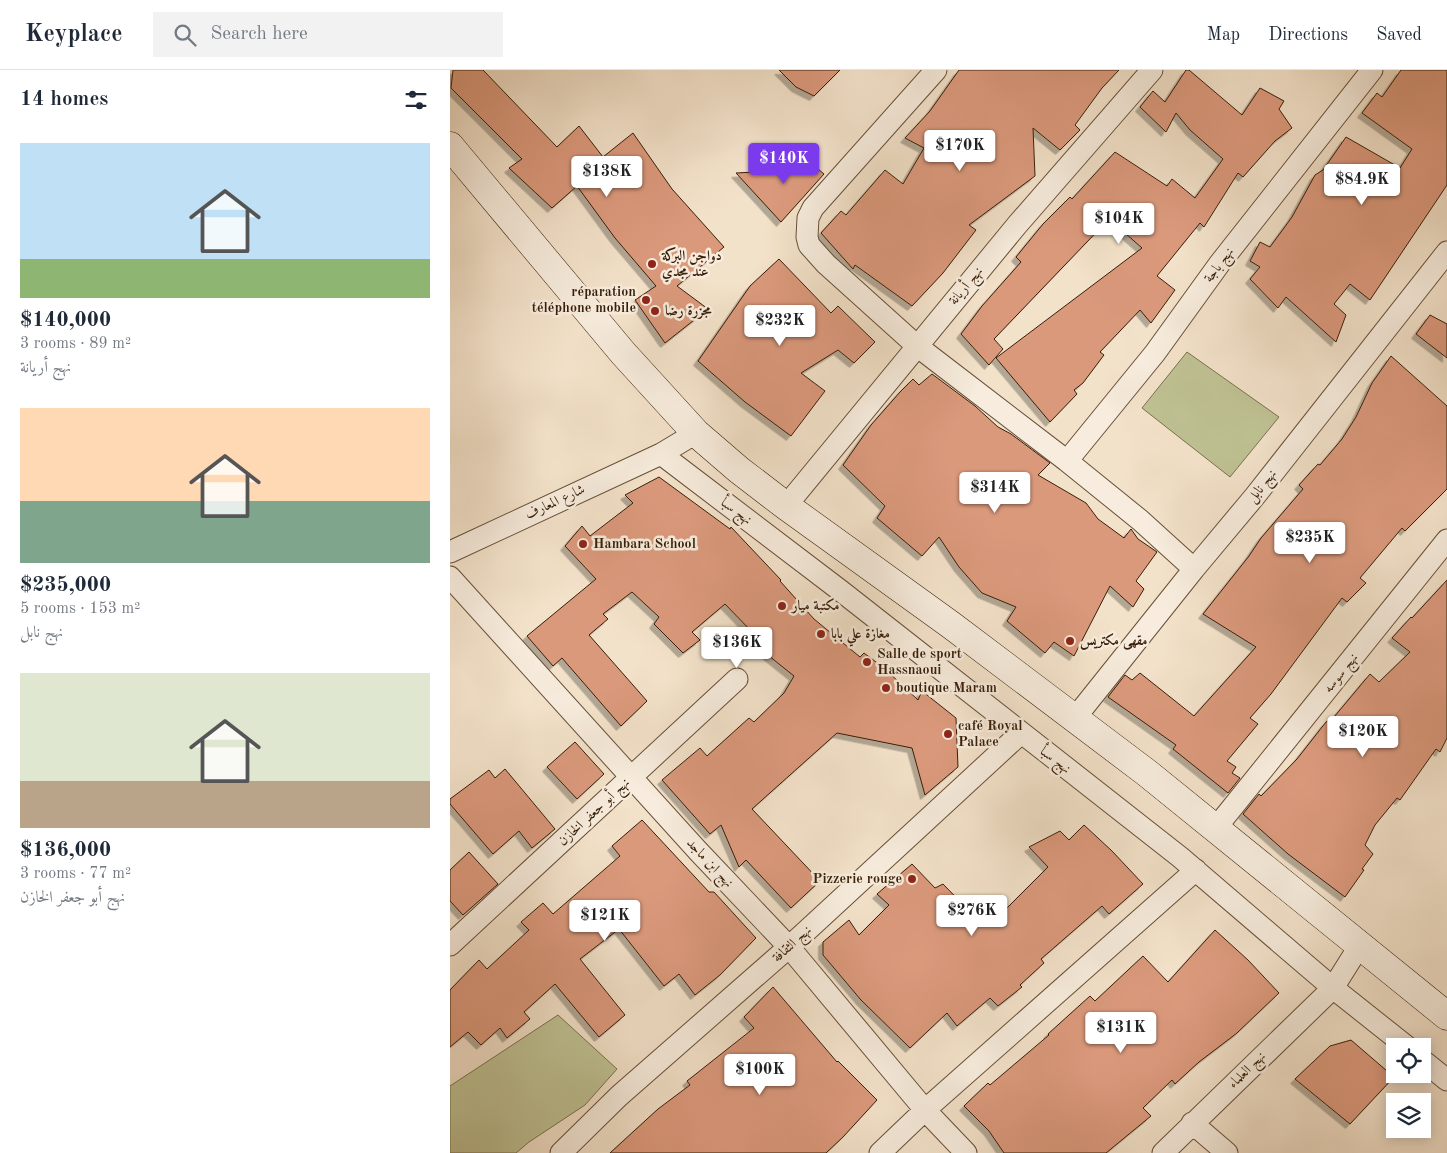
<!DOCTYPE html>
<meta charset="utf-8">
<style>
body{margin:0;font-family:"Old Standard TT",Amiri,serif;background:#f2f2f3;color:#1f2937;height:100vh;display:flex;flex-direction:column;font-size:19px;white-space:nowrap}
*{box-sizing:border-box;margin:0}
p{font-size:16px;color:#747a83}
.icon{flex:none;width:28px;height:28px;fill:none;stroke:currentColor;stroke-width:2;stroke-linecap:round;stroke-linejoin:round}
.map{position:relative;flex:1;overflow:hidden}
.side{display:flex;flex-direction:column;background:#fff;width:450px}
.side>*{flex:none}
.buttons{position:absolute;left:936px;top:968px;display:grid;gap:10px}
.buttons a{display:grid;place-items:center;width:45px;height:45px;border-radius:0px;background:#fff;box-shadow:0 2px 12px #0003;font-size:25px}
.price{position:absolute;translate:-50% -42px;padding:0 11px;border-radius:5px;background:#fff;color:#222;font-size:16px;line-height:32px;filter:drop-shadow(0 1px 2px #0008)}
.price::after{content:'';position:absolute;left:50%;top:30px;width:15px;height:11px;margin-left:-8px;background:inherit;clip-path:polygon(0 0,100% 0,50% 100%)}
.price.active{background:#7c3aed;color:#fff}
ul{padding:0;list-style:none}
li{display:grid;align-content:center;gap:10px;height:265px;padding:0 20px}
li span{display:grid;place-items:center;height:155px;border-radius:0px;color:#555}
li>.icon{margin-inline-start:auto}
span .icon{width:90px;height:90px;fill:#fffc;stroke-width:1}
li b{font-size:21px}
h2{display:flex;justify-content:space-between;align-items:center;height:60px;padding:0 20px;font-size:21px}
header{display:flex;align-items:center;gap:30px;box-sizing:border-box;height:70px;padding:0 25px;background:#fff;border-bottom:1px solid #e0e1e3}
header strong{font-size:24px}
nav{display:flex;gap:28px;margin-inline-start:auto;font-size:18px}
.search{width:350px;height:45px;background:#f2f2f3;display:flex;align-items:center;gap:12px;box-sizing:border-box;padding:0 18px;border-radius:0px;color:#747a83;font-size:19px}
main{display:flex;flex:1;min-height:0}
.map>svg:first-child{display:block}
.green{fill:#bfc294;stroke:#7c704e}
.building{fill:#db997b;stroke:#381e08;filter:url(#shadow)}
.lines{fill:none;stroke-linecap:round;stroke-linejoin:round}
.street-casing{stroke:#674f38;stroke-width:23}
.secondary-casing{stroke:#381e08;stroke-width:29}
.street{stroke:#f7ecdd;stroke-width:21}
.secondary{stroke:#f7ecdd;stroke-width:28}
.poi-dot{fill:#8f2418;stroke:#f7ecdd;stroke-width:2}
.labels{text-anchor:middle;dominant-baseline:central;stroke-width:5;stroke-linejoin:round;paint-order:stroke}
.poi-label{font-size:14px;font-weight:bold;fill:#381e08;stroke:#f7ecdd;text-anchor:start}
.street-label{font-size:14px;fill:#381e08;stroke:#f7ecdd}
</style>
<header>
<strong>Keyplace</strong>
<div class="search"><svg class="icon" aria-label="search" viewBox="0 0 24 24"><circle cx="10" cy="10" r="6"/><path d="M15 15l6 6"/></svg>Search here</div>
<nav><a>Map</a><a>Directions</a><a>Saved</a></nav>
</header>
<main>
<section class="side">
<h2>14 homes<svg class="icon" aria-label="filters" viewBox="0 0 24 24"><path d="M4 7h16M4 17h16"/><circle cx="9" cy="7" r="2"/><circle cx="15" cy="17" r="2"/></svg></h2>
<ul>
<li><span style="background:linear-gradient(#bfe0f5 75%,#8fb573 0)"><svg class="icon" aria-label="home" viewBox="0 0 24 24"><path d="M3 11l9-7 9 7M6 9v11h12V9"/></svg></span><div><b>$140,000</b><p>3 rooms · 89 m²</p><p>نهج أريانة</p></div></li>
<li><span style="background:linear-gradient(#ffd9b3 60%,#7fa58c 0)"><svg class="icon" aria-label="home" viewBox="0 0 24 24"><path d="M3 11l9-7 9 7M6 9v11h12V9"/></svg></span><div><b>$235,000</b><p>5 rooms · 153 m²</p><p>نهج نابل</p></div></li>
<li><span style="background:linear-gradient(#dfe7d0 70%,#b9a48a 0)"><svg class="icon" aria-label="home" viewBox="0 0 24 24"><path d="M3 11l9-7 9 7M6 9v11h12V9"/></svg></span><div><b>$136,000</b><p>3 rooms · 77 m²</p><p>نهج أبو جعفر الخازن</p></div></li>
</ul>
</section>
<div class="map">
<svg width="997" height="1083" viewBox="0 0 997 1083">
<defs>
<filter id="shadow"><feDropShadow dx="-4.5" dy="4.5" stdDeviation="0" flood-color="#0004"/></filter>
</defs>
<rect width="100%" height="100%" fill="#f3e2ca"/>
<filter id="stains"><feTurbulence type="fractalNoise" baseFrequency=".004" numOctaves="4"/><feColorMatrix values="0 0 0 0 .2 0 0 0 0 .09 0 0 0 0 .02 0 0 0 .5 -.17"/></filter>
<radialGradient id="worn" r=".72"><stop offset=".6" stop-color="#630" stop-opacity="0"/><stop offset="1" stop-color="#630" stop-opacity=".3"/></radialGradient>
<!-- green -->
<path class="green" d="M737 282 829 347 780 407 692 338Z
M108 945 167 999 135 1035 79 1072 66 1083H0V1016Z"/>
<!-- building -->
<path class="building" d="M3 0H33L107 77 129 56 153 87 183 63 222 119 274 177 227 216 258 239 215 273 185 230 206 216 165 168 127 116 102 138 59 98 72 89 1 18Z
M329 0H390L364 26 346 17Z
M509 0H669L652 18 625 55 630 60 610 80 583 58 585 106 519 155 526 160 493 203 462 236 405 195 403 199 371 163 391 141 396 145 435 100 453 114 474 78 455 68 480 41Z
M736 0H739L792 45 810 18 834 31 829 39 842 58 825 71 793 107 788 103 754 157 750 153 707 206 725 220 701 253 690 240 650 282 654 285 633 313 624 320 627 324 600 352 546 288 692 178 659 149 544 269 553 279 539 295 511 264 532 236 571 192 566 187 593 154 620 127 622 129 665 82 717 116 722 109 745 128 773 89 740 60 726 43 716 62 690 37 703 21 715 32Z
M951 0H997V115L920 230 900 214 884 234 896 245 886 272 836 227 828 238 800 209 810 197 800 191 810 172 820 177 842 147 865 105 873 100 896 67 950 98 962 79 912 43 927 23 932 27Z
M348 82 374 104 331 152 286 103 326 101Z
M329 189 381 243 388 236 425 272 404 293 388 280 351 303 375 321 341 366 295 332 248 291 300 216Z
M980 245 997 254V288L966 264Z
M941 286 997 336V419L955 461 952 458 910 508 916 513 897 532 892 528 821 624 800 648 808 654 777 691 786 697 782 703 790 708 778 723 723 679 726 675 658 627 675 605 682 610 690 603 744 646 806 577 753 544 799 486 811 468 853 419 849 415 868 394 870 395 892 369 906 347 922 313Z
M482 304 525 336 548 357 561 364 600 393 588 405 636 433 648 449 674 468 681 459 688 469 707 482 686 511 694 519 683 537 660 516 624 586 604 572 595 583 557 551 566 537 532 523 509 497 489 467 472 486 427 448 435 436 393 395 421 355 450 322 463 309 469 315Z
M209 407 280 459 281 457 331 510 330 511 364 549 410 587 414 583 434 598 468 630 472 621 506 648 508 697 475 725 462 678 387 663 302 739 370 811 341 838 296 790 289 797 271 755 260 764 212 710 250 678 257 686 299 648 304 652 334 623 344 606 319 586 301 566 304 564 275 534 242 562 250 570 233 583 204 554 209 547 182 522 153 544 158 549 139 565 197 631 171 656 112 588 103 596 77 566 146 509 115 476 132 456 140 466 183 433 175 425Z
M997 510V668L990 682 986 679 950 730 947 728 925 755 915 775 923 784 912 799 914 800 895 827 838 784 793 744 809 724 811 726 847 689 876 652 884 647 920 604 929 612 960 582 942 568 961 547 962 548Z
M125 672 154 704 127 729 97 697Z
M55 699 105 759 82 778 69 761 43 784 0 734V729L39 700 45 708Z
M192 750 259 822H264L306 868 270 905 245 925 229 904 214 916 169 859 130 889 175 945 149 967 105 914 74 942 80 949 57 968 50 958 31 975 18 962 0 977V920L29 890 37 899 79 860 71 852 93 833 103 844 170 786 162 776Z
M634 755 662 781 693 814 659 844 652 836 591 889 594 893 570 915 572 917 548 936 540 928 507 956 497 943 460 978 411 930 373 885V872L399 850 409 865 439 835 427 824 462 794 485 818 493 814 531 853 547 839 551 844 598 797 579 777 610 761 619 770Z
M19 782 48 814 13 845 0 831V800Z
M765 860 798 890 829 923 787 963 749 992 725 1014 722 1010 693 1038 701 1046 656 1083H554L539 1061 514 1036 538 1013 540 1015 599 965 598 964 640 926 645 931 693 886 718 912Z
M323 917 387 992 388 991 427 1030 393 1067 376 1083H160L208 1039 240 1015 237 1011 304 958 294 947Z
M901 970 944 1007 900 1054 845 1009 880 976Z"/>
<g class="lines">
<!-- street casing -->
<g class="street-casing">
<path id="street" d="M486 0 363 138 358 148 357 167 359 175 376 194 467 276 617 391 690 450 744 499
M246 363 211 384 391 521 730 787 883 918 956 976
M617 391 705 283 770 193 922 0
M336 436 567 155 702 0
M0 482 211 384
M0 507 248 781 339 877 475 1040 516 1083
M625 648 744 499 805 426 997 182
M765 759 997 470
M0 875 287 609
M972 990 997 1010
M742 1053 777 1083
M111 1083 169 1026 339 877 571 663
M430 1083 475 1040 746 800
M713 1083 883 918 910 875"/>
</g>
<!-- secondary casing -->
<g class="secondary-casing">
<path id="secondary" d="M0 76 173 283 246 363 289 400 336 436 501 555 697 703 997 946"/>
</g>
<!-- street -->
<use href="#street" class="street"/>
<!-- secondary -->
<use href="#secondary" class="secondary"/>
</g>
<!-- markers -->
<g class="poi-dot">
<circle cx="202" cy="194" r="5"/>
<circle cx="196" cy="230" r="5"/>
<circle cx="205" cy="241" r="5"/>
<circle cx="133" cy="474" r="5"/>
<circle cx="332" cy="536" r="5"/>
<circle cx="371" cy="564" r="5"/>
<circle cx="620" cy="571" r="5"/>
<circle cx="417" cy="592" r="5"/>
<circle cx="436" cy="618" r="5"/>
<circle cx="498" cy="664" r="5"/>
<circle cx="462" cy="809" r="5"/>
</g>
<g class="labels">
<!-- poi labels -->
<g class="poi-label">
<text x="212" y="186">دواجن البركة<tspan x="212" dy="16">عند مجدي</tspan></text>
<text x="186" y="222" text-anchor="end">réparation<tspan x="186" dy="16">téléphone mobile</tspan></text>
<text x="215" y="241">مجزرة رضا</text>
<text x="143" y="474">Hambara School</text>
<text x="342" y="536">مكتبة ميار</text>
<text x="381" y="564">مغازة علي بابا</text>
<text x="630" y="571">مقهى مكتريس</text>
<text x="427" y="584">Salle de sport<tspan x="427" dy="16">Hassnaoui</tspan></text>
<text x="446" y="618">boutique Maram</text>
<text x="508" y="656">café Royal<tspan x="508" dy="16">Palace</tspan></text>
<text x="452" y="809" text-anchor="end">Pizzerie rouge</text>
</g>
<!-- street labels -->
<g class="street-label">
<text transform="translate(769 195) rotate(-53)">نهج باجة</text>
<text transform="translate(516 216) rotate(-50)">نهج أريانة</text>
<text transform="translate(812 416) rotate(-51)">نهج نابل</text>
<text transform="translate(105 432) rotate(-25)">شارع المعارف</text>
<text transform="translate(286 441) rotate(37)">نهج سبأ</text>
<text transform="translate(891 603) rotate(-51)">نهج سوسه</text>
<text transform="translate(605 690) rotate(38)">نهج سبأ</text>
<text transform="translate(144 742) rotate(-43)">نهج أبو جعفر الخازن</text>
<text transform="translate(260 793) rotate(47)">نهج ابن ماجد</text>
<text transform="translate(342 874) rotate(-42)">نهج الثقافة</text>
<text transform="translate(797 1000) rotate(-44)">نهج العلماء</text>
</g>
</g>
<rect width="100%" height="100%" filter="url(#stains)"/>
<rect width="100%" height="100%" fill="url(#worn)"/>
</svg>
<div class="buttons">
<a><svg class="icon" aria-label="locate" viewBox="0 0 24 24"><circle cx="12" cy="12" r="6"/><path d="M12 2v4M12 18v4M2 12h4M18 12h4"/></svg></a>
<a><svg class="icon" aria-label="layers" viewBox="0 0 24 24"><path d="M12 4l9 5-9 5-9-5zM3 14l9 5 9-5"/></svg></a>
</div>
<b class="price" style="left:510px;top:102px">$170K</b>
<b class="price active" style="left:334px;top:115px">$140K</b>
<b class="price" style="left:157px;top:128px">$138K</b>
<b class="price" style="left:912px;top:136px">$84.9K</b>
<b class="price" style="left:669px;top:175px">$104K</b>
<b class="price" style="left:330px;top:277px">$232K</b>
<b class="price" style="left:545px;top:444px">$314K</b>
<b class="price" style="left:860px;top:494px">$235K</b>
<b class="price" style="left:287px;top:599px">$136K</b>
<b class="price" style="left:913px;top:688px">$120K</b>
<b class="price" style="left:522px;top:867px">$276K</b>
<b class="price" style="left:155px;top:872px">$121K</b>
<b class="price" style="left:671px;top:984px">$131K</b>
<b class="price" style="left:310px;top:1026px">$100K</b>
</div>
</main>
